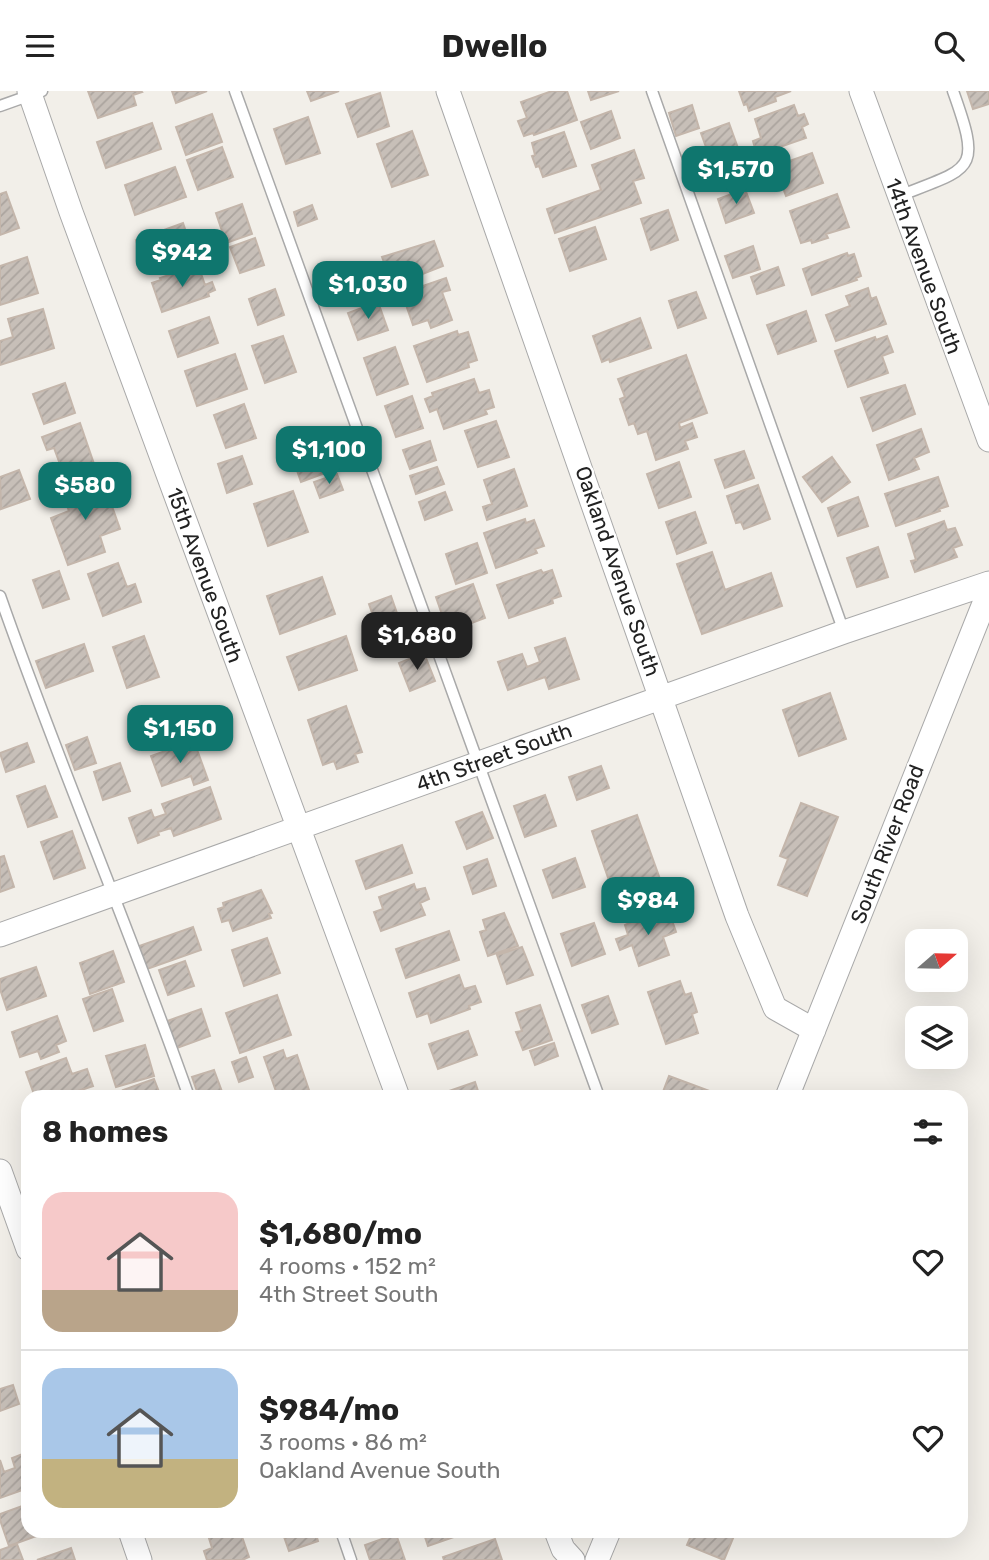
<!DOCTYPE html>
<meta charset="utf-8">
<style>
body{margin:0;font-family:Rubik,sans-serif;background:#f2f2f2;color:#222;height:100vh;display:flex;flex-direction:column;font-size:26px;white-space:nowrap}
*{box-sizing:border-box;margin:0}
p{font-size:23px;color:#767676}
.icon{flex:none;width:38px;height:38px;fill:none;stroke:currentColor;stroke-width:2;stroke-linecap:round;stroke-linejoin:round}
.map{position:relative;flex:1;overflow:hidden}
.drawer{position:absolute;left:21px;top:999px;width:947px;height:448px;display:flex;flex-direction:column;background:#fff;border-radius:21px;box-shadow:0 7px 28px #0002}
.drawer>*{flex:none}
.needle{width:46px;rotate:70deg}
.buttons{position:absolute;left:905px;top:838px;display:grid;gap:14px}
.buttons a{display:grid;place-items:center;width:63px;height:63px;border-radius:14px;background:#fff;box-shadow:0 7px 28px #0002;font-size:35px}
.price{position:absolute;translate:-50% -60px;padding:0 16px;border-radius:14px;background:#0f766e;color:#fff;font-size:23px;line-height:46px;filter:drop-shadow(0 2px 4px #0008)}
.price::after{content:'';position:absolute;left:50%;top:42px;width:21px;height:16px;margin-left:-10px;background:inherit;clip-path:polygon(0 0,100% 0,50% 100%)}
.price.on{background:#222;color:#fff}
ul{padding:0;list-style:none}
li{display:flex;align-items:center;gap:21px;height:175px;padding:0 21px}
li+li{border-top:2px solid #e0e0e0}
li span{display:grid;place-items:center;flex:none;width:196px;height:140px;border-radius:21px;color:#555}
li>.icon{margin-inline-start:auto}
span .icon{width:84px;height:84px;fill:#fffc;stroke-width:1}
li b{font-size:30px}
h2{display:flex;justify-content:space-between;align-items:center;height:84px;padding:0 21px;font-size:30px}
header{display:flex;justify-content:space-between;align-items:center;height:91px;padding:0 21px;background:#fff;font-size:32px;font-weight:700}
.map>svg:first-child{display:block}
.building{fill:url(#building-hatch);stroke:#c4b6ab;stroke-width:2}
.lines{fill:none;stroke-linecap:round;stroke-linejoin:round}
.lane-casing{stroke:#a9a9a9;stroke-width:13}
.street-casing{stroke:#a9a9a9;stroke-width:25}
.lane{stroke:#fff;stroke-width:10}
.street{stroke:#fff;stroke-width:23}
.labels{text-anchor:middle;dominant-baseline:central;stroke-width:5;stroke-linejoin:round;paint-order:stroke}
.street-label{font-size:21px;fill:#222;stroke:#fff}
</style>
<header><svg class="icon" aria-label="menu" viewBox="0 0 24 24"><path d="M4 6h16M4 12h16M4 18h16"/></svg>Dwello<svg class="icon" aria-label="search" viewBox="0 0 24 24"><circle cx="10" cy="10" r="6"/><path d="M15 15l6 6"/></svg></header>
<div class="map">
<svg width="989" height="1469" viewBox="0 0 989 1469">
<defs>
<pattern id="building-hatch" width="6" height="6" patternUnits="userSpaceOnUse" patternTransform="scale(1.75)"><rect width="6" height="6" fill="#c7bfb8"/><path d="M-1 1l2-2M0 6l6-6M5 7l2-2" fill="none" stroke="#aba49e"/></pattern>
</defs>
<rect width="100%" height="100%" fill="#f2efe9"/>
<!-- building -->
<path class="building" d="M88 0H141L142 1 133 4 136 14 98 27Z
M172 0H207L176 12Z
M307 0H339L311 10Z
M552 0H567L577 29 534 44 533 42 524 45 518 30 527 27 521 11Z
M588 0H619L591 9Z
M739 0H791L775 6 776 10 749 20 747 13 744 14Z
M967 0H989V13L973 18Z
M380 2 389 35 358 46 346 13Z
M692 14 699 37 676 45 669 22Z
M794 14 798 25 804 23 808 33 802 36 806 47 757 64 753 50 761 47 755 28Z
M611 20 620 47 591 58 581 31Z
M212 23 222 51 186 64 176 36Z
M308 26 320 62 286 73 274 38Z
M152 32 161 58 106 77 97 51Z
M729 32 739 60 711 70 701 42Z
M412 40 428 84 392 96 377 53Z
M564 41 576 75 543 86 539 75 536 76 532 65 535 64 532 52Z
M222 56 233 86 198 99 187 69Z
M634 59 644 87 633 90 641 112 555 142 547 118 601 99 592 74Z
M812 62 823 92 786 105 775 75Z
M175 76 186 106 135 124 125 94Z
M745 98 754 122 726 132 718 108Z
M6 101 19 137 0 144V103Z
M837 103 849 136 826 143 828 147 812 152 811 149 801 152 790 120Z
M242 113 252 143 226 152 216 122Z
M312 114 317 128 298 135 294 121Z
M668 119 678 149 651 159 641 128Z
M183 132 192 158 144 175 136 149Z
M595 136 606 168 570 180 559 148Z
M255 147 264 174 240 182 230 156Z
M434 150 443 175 392 195 391 193 384 196 381 184 388 182 382 166Z
M753 155 760 178 733 187 725 165Z
M847 162 848 165 854 163 861 185 856 187 857 189 812 204 803 178Z
M27 166 38 202 0 214V175Z
M198 174 205 194 212 191 215 199 208 202 209 205 162 221 152 192 161 189 160 187Z
M778 176 784 194 757 203 751 186Z
M367 182 373 201 345 211 338 191Z
M446 187 450 199 442 201 452 229 431 237 428 229 413 234 402 202Z
M868 197 871 208 876 206 886 233 836 250 826 224 850 215 846 205Z
M275 198 284 224 258 234 249 208Z
M696 201 706 227 678 237 669 210Z
M378 211 388 239 358 249 348 222Z
M43 218 54 257 0 274V250L13 246 8 228Z
M806 220 816 250 778 263 767 234Z
M209 226 218 252 178 266 169 240Z
M640 227 651 257 610 271 609 268 602 271 593 245Z
M457 240 458 244 468 241 477 269 468 272 469 276 427 291 414 255Z
M283 245 296 281 265 292 252 255Z
M887 245 893 261 882 265 888 282 848 296 835 260 875 246 876 249Z
M395 256 408 293 377 304 364 267Z
M235 263 247 298 197 315 185 280Z
M686 264 707 322 679 332 680 337 692 332 697 346 685 350 688 358 656 369 647 340 638 343 634 332 629 334 620 308 625 306 618 288Z
M474 288 479 302 489 299 494 316 485 319 487 323 444 338 437 318 430 321 425 308 433 305 432 302Z
M65 292 75 322 44 333 33 303Z
M905 294 915 323 873 340 861 307Z
M412 305 423 337 396 346 385 315Z
M244 313 256 347 226 357 214 324Z
M496 330 509 366 478 376 465 340Z
M80 332 94 373 64 384 54 357 47 359 42 346Z
M921 338 929 361 914 367 919 378 889 389 877 354Z
M327 346 339 377 301 391 290 359Z
M430 350 436 369 410 378 403 359Z
M744 360 754 387 725 397 715 369Z
M242 365 252 393 227 402 218 373Z
M832 366 850 391 822 411 803 386Z
M679 371 691 406 659 417 647 383Z
M437 376 444 393 416 403 410 385Z
M514 378 527 415 487 429 483 416 492 413 484 389Z
M19 379 30 408 1 418 0 386Z
M337 383 343 399 320 407 314 391Z
M938 386 948 415 939 418 940 420 896 435 885 403Z
M102 387 120 438 100 445 105 461 68 474 51 427 69 420 62 402Z
M758 394 770 428 744 438 741 431 736 432 727 405Z
M293 400 308 441 268 455 254 413Z
M445 401 452 419 425 429 419 411Z
M858 406 868 435 838 445 828 417Z
M695 421 706 452 677 463 666 431Z
M525 428 526 432 534 429 544 455 535 458 537 462 496 477 484 442Z
M944 430 947 439 955 437 962 454 953 457 957 466 915 481 911 470 916 469 908 443Z
M477 452 487 482 456 493 446 463Z
M878 456 888 486 857 496 847 467Z
M712 461 725 499 771 482 782 515 702 543 677 473Z
M118 472 127 496 135 493 141 511 103 525 88 483Z
M541 479 543 482 552 479 561 505 552 508 553 512 509 527 497 494Z
M59 480 69 508 43 517 33 489Z
M322 486 335 523 280 543 267 505Z
M473 493 485 527 448 541 436 506Z
M391 505 399 528 377 536 369 513Z
M144 545 159 586 127 597 113 556Z
M346 545 357 579 299 599 287 566Z
M565 547 579 588 549 598 545 586 508 599 498 571 522 563 527 576 540 571 535 557Z
M84 553 93 580 46 597 36 570Z
M424 562 435 590 410 600 399 572Z
M830 602 846 648 799 665 783 619Z
M346 615 362 661 355 663 358 671 337 678 334 670 323 674 308 629Z
M87 646 96 672 75 679 66 654Z
M27 652 34 671 6 681 0 662Z
M195 653 208 689 194 694 191 685 162 695 151 665 179 655 180 658Z
M120 672 130 700 103 709 94 681Z
M601 675 609 697 577 709 569 686Z
M45 695 57 726 28 736 17 705Z
M210 696 221 728 174 745 171 737 158 741 159 744 138 752 129 727 151 719 154 727 166 723 162 713Z
M545 704 556 735 525 746 514 715Z
M801 712 838 726 807 805 778 794 788 768 780 765Z
M482 721 493 747 467 758 456 731Z
M637 724 661 791 615 807 592 740Z
M72 740 85 777 54 788 41 751Z
M402 754 412 782 366 798 356 770Z
M4 765 14 796 0 801V766Z
M575 767 585 796 553 807 543 779Z
M487 768 496 795 473 803 464 776Z
M414 793 416 799 425 797 429 808 420 812 425 824 381 840 374 821 383 818 379 806Z
M261 799 272 822 269 823 271 827 233 840 229 829 222 831 218 818 224 816 223 812Z
M654 820 655 825 669 821 676 841 663 846 669 864 639 875 632 854 620 859 616 848 628 844 625 834Z
M504 822 518 855 488 865 480 841 486 839 483 829Z
M594 832 605 863 572 875 561 843Z
M193 836 201 859 147 878 139 855Z
M449 840 459 869 406 887 396 858Z
M267 847 280 882 244 895 232 859Z
M522 856 533 884 507 893 497 864Z
M113 860 124 891 90 903 80 872Z
M185 870 194 895 168 904 159 879Z
M36 876 46 905 7 919 0 898V888Z
M459 884 464 898 475 895 481 911 469 915 470 918 431 932 428 922 417 926 409 902Z
M680 890 685 904 691 902 697 921 692 923 698 942 666 953 648 901Z
M112 898 123 930 94 940 83 908Z
M277 904 291 944 240 962 226 922Z
M608 905 618 933 592 942 582 914Z
M540 914 552 949 523 959 516 941 522 940 516 922Z
M201 918 210 945 177 957 167 930Z
M57 925 66 950 56 954 59 961 41 968 38 960 20 966 12 941Z
M468 940 477 964 438 978 429 953Z
M554 952 558 965 535 974 530 960Z
M145 954 154 985 116 996 106 965Z
M283 959 286 968 297 964 309 999 288 1006H278L264 966Z
M246 966 253 986 239 991 232 971Z
M66 967 72 983 87 978 93 995 78 1000 79 1004 72 1006H35L26 981Z
M214 979 224 1006H199L192 986Z
M669 985 715 1002 713 1006H661Z
M154 988 161 1006H126L123 999Z
M475 991 480 1006H441L440 1003Z
M13 1294 19 1313 0 1320V1298Z
M28 1361V1397L0 1407V1369L4 1381 15 1377 12 1367Z
M28 1413V1440H50L9 1455 0 1429V1423Z
M220 1440H240L249 1466 242 1469H207L204 1460 212 1457 208 1444Z
M282 1440H315L318 1450 289 1460Z
M423 1440H471L428 1455Z
M693 1440H736L724 1469 687 1454Z
M396 1443 405 1469H370L365 1454Z
M495 1448 502 1469H444L443 1466Z
M17 1453 23 1469H0V1459Z
M71 1457 75 1469H37Z"/>
<g class="lines">
<!-- lane casing -->
<g class="lane-casing">
<path id="lane" d="M235 0 599 1006
M652 0 844 541
M0 15 42 0
M899 105C973 76 982 81 953 0
M0 505C59 674 130 838 189 1006
M341 1440 351 1469"/>
</g>
<!-- street casing -->
<g class="street-casing">
<path id="street" d="M29 0 71 121 398 1006
M448 0 737 825 775 917 814 939
M861 0 989 349
M0 844 844 541 989 492
M787 1006 989 500
M0 1080 28 1158
M130 1440 140 1469
M556 1440 563 1458 573 1469
M597 1469 609 1440"/>
</g>
<!-- lane -->
<use href="#lane" class="lane"/>
<!-- street -->
<use href="#street" class="street"/>
</g>
<g class="labels">
<!-- street labels -->
<g class="street-label">
<text transform="translate(924 175) rotate(70)">14th Avenue South</text>
<text transform="translate(618 480) rotate(71)">Oakland Avenue South</text>
<text transform="translate(205 484) rotate(70)">15th Avenue South</text>
<text transform="translate(494 666) rotate(-20)">4th Street South</text>
<text transform="translate(887 753) rotate(-69)">South River Road</text>
</g>
</g>
</svg>
<div class="buttons">
<a><svg class="needle" viewBox="-14 -14 28 28"><path d="M0-13l5 13h-10z" fill="#e53935"/><path d="M0 13l5-13h-10z" fill="#767676"/></svg></a>
<a><svg class="icon" aria-label="layers" viewBox="0 0 24 24"><path d="M12 4l9 5-9 5-9-5zM3 14l9 5 9-5"/></svg></a>
</div>
<b class="price" style="left:736px;top:115px">$1,570</b>
<b class="price" style="left:182px;top:198px">$942</b>
<b class="price" style="left:368px;top:230px">$1,030</b>
<b class="price" style="left:329px;top:395px">$1,100</b>
<b class="price" style="left:85px;top:431px">$580</b>
<b class="price on" style="left:417px;top:581px">$1,680</b>
<b class="price" style="left:180px;top:674px">$1,150</b>
<b class="price" style="left:648px;top:846px">$984</b>
<section class="drawer">
<h2>8 homes<svg class="icon" aria-label="filters" viewBox="0 0 24 24"><path d="M4 7h16M4 17h16"/><circle cx="9" cy="7" r="2"/><circle cx="15" cy="17" r="2"/></svg></h2>
<ul>
<li><span style="background:linear-gradient(#f6c9c9 70%,#b9a48a 0)"><svg class="icon" aria-label="home" viewBox="0 0 24 24"><path d="M3 11l9-7 9 7M6 9v11h12V9"/></svg></span><div><b>$1,680/mo</b><p>4 rooms · 152 m²</p><p>4th Street South</p></div><svg class="icon" aria-label="heart" viewBox="0 0 24 24"><path d="M12 20l-8-8c-3-5 5-10 8-4 3-6 11-1 8 4z"/></svg></li>
<li><span style="background:linear-gradient(#a9c7e8 65%,#c2b280 0)"><svg class="icon" aria-label="home" viewBox="0 0 24 24"><path d="M3 11l9-7 9 7M6 9v11h12V9"/></svg></span><div><b>$984/mo</b><p>3 rooms · 86 m²</p><p>Oakland Avenue South</p></div><svg class="icon" aria-label="heart" viewBox="0 0 24 24"><path d="M12 20l-8-8c-3-5 5-10 8-4 3-6 11-1 8 4z"/></svg></li>
</ul>
</section>
</div>
